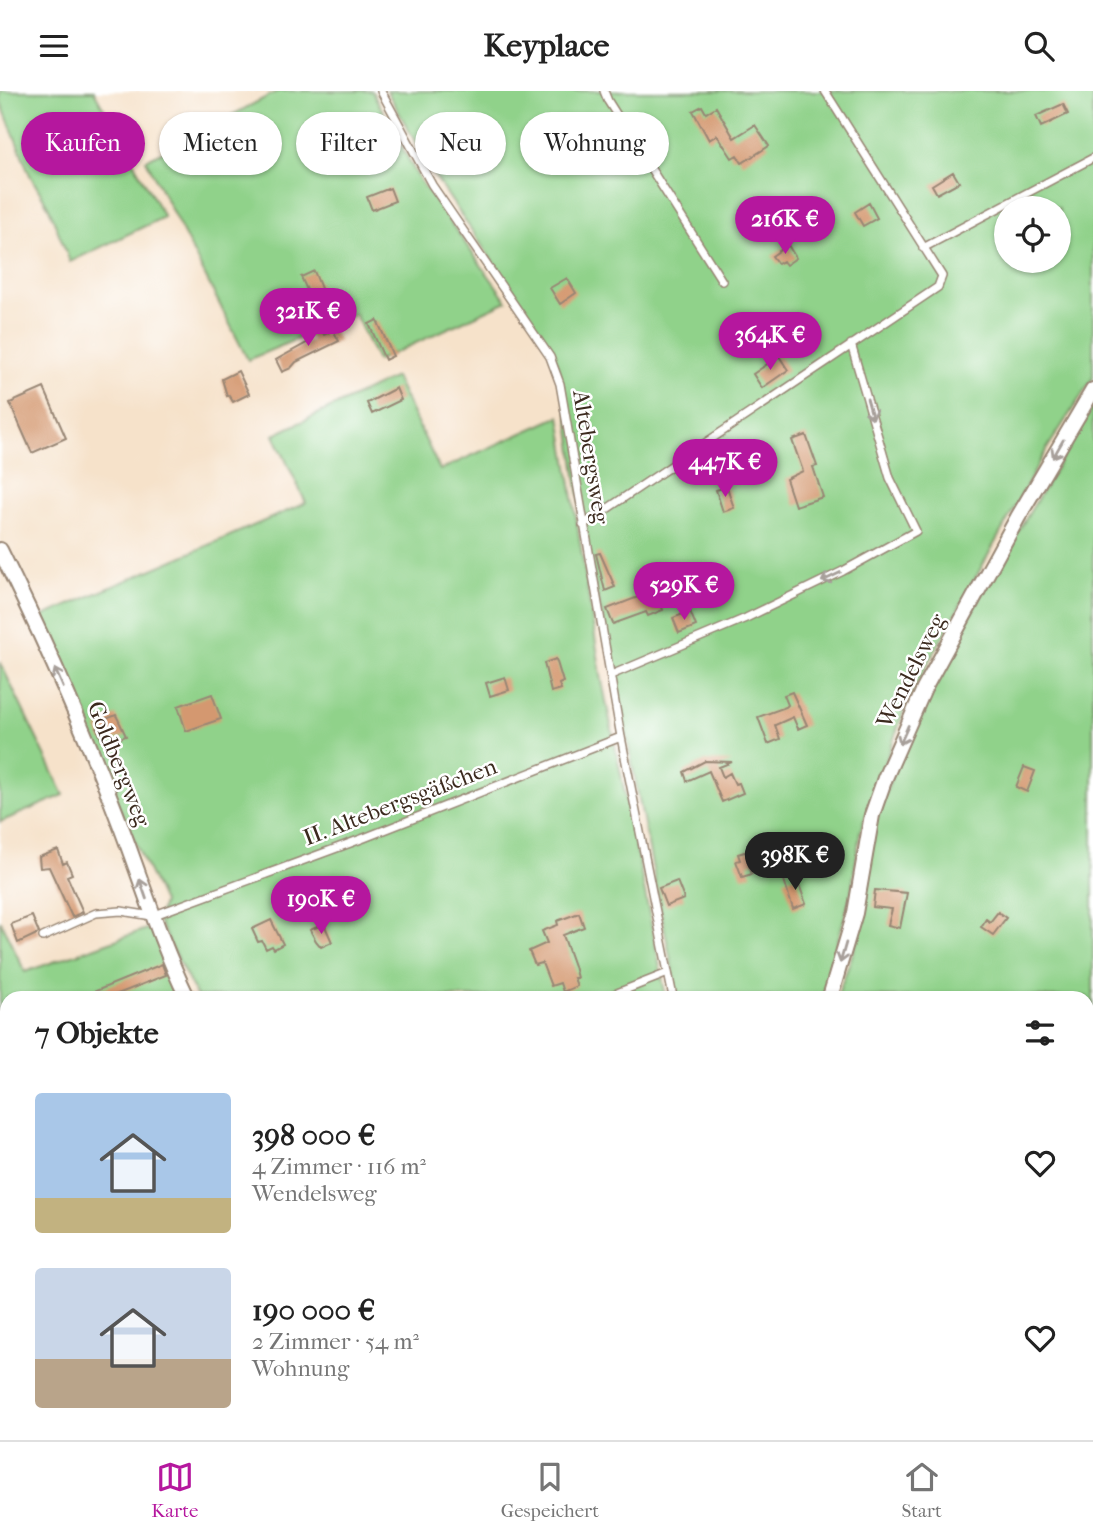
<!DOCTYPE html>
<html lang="de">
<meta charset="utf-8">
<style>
body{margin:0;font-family:"IM FELL French Canon",serif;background:#f6f6f6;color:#222;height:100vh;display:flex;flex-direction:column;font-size:26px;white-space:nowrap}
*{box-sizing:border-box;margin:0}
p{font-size:23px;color:#767676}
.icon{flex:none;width:38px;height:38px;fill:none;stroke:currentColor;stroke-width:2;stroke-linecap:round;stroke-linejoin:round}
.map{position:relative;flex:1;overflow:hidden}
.side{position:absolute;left:0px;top:900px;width:1094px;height:450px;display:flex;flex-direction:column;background:#fff;border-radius:21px 21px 0 0;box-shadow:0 2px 5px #0004}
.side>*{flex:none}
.banner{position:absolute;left:21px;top:21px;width:700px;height:63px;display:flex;gap:14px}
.fabs{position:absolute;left:994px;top:105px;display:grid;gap:14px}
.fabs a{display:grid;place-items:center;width:77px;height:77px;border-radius:50%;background:#fff;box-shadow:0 2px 5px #0004;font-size:35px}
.price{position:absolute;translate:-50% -60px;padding:0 16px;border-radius:24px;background:#b5179e;color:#fff;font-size:23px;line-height:46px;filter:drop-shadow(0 2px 4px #0008)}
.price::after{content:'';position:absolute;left:50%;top:42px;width:21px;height:16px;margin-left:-10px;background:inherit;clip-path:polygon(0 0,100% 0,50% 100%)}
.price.selected{background:#222;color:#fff}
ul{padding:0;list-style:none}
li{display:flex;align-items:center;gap:21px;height:175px;padding:0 35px}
li span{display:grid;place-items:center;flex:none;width:196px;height:140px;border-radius:7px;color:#555}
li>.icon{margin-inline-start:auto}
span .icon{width:84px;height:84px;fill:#fffc;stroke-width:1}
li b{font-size:30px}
h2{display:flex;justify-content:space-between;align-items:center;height:84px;padding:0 35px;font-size:30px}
.chip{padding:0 24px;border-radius:32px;background:#fff;box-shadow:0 2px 5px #0004;font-size:24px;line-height:63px}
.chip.selected{background:#b5179e;color:#fff}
header{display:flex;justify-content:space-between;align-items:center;height:91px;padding:0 35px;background:#fff;font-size:32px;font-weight:800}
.dock{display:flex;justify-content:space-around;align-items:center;height:98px;border-top:2px solid #e0e0e0;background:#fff;font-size:19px;color:#767676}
.dock a{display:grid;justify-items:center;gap:4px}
.dock .selected{color:#b5179e}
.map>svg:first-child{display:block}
.park{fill:url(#park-crowns);stroke:#667e54;stroke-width:2}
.garden{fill:#90d28a;stroke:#667e54;stroke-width:2;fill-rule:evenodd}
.building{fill:#d49870}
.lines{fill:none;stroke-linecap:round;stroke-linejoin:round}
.lane-casing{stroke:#988674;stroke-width:10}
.street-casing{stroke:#988674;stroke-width:18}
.lane{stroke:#fff;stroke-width:7}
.street{stroke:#fff;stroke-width:14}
.oneway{stroke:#a79f9a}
.labels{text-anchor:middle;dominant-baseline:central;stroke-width:5;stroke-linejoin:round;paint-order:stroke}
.street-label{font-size:23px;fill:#3b2a1e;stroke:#fff}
</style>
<header><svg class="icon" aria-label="menu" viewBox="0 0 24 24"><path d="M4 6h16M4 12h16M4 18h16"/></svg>Keyplace<svg class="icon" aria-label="search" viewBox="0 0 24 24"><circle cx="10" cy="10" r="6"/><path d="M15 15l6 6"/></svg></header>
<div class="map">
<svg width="1093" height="1349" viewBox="0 0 1093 1349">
<defs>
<pattern id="park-crowns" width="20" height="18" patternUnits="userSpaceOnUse" patternTransform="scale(1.75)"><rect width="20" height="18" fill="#90d28a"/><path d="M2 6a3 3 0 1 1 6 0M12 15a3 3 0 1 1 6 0" fill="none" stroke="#7db477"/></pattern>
</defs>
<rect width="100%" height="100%" fill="#fff"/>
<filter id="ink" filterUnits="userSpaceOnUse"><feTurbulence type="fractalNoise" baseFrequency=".0143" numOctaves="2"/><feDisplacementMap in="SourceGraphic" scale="14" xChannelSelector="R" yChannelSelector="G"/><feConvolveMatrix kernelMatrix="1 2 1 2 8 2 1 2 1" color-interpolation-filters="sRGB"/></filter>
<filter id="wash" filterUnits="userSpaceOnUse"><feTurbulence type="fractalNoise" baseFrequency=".00686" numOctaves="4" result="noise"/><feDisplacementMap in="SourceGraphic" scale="28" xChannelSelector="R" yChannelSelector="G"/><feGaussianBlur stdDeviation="1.57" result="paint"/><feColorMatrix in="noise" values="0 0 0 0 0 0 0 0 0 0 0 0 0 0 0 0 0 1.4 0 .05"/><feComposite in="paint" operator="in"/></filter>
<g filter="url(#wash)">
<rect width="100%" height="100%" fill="#f6e2ca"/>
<!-- park -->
<path class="park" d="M289 1342H479L475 1349H287Z
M527 1342H648L646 1349H537Z"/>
<!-- garden -->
<path class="garden" d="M0 0H94L164 126 70 171 49 117 30 84 0 9Z
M278 0H372L419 88 507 210 377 270 355 223 248 269 146 69Z
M387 0H1093V287L1048 356 908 609 860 741 851 803 822 906H678L615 586 616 577C601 525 589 473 581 419 572 365 570 311 553 259L432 81ZM1006 117H1059V170H1006Z
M395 286 440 379 560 325 602 590 666 906H197L158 830 163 811 110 697 39 527 306 412 274 344Z
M1093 316V1339L1087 1338V906H837C846 880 858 853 863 825 871 784 867 752 882 710 935 571 1016 444 1093 316Z
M0 571 64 704 0 731Z
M0 829 25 881 152 836 185 906H7V1342H283V1349H0Z"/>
<g id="blocks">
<!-- building -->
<path class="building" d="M1063 13 1068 23 1041 36 1036 25Z
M702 15 706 22 716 16 734 47 755 34 769 55 742 72 737 64 732 67 717 44 709 49 693 20Z
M953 81 959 91 937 103 932 94Z
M390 97 395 110 372 119 367 106Z
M869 112 877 127 863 135 855 121Z
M788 154 796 167 786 174 783 170 778 173 772 165Z
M314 180 324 205 304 213 300 202 307 199 301 186Z
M567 187 576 202 560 213 550 197Z
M377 229 393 265 385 269 369 233Z
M320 234 324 244 333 239 339 250 296 271 291 277 282 281 276 269 312 249 308 240Z
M779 265 788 279 762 297 753 283Z
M238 280 249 303 233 311 229 304 227 305 222 288Z
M44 297 66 347 32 362 10 312Z
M396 297 401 309 372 323 367 312Z
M806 344 817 375 813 376 823 406 795 415 786 388 803 380 792 349Z
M727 396 734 417 723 421 716 399Z
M600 462 615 496 605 500 596 463Z
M656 499 663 519 648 525 646 521 613 533 607 518Z
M690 520 696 535 679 542 673 527Z
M556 568 563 591 559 593 561 598 551 601 544 572Z
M505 586 509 599 490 605 486 592Z
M792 601 807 634 798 638 793 626 775 634 780 648 768 653 758 626 786 616 788 614 784 604Z
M212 603 221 628 186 640 178 615Z
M116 624 126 645 112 650 110 647 102 650 97 637 108 633 106 628Z
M705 670 732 671 719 676 723 686 730 682 735 693 739 692 743 702 722 711 709 680 687 690 684 681Z
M1024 676 1035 680 1027 701 1016 696Z
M754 758 758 769 748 773 752 783 742 786 736 770 740 769 738 763Z
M58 759 63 773 67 771 72 783 67 785 83 821 72 826 49 776 40 777 39 766Z
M796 785 806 813 793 818 784 789Z
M677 790 684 808 666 815 659 797Z
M875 799 907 802 900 837 888 834 892 818 873 816Z
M327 800 329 803 332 802 337 813 320 820 313 806Z
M998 821 1006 827 993 844 981 836 986 828 990 831Z
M579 822 584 836 563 844 574 875 577 887H574L577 895 563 901 560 892 551 895 542 872 535 874 529 860 547 852 542 840 558 834 557 830Z
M32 825 39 842 18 852 11 833Z
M271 829 283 853 274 858 272 855 266 858 262 850 258 851 252 838Z
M324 833 332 851 321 856 316 850 310 839Z
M162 873 166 884 110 906H81Z"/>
</g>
</g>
<g filter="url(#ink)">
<use href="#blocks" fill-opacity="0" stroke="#988674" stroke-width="2"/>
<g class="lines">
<!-- lane casing -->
<g class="lane-casing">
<path id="lane" d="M381 0 432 94 550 266 560 293 621 646 673 906
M604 0 608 10 722 190
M923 157 1093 67
M583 434 938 196 942 185 825 0
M611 584 746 527 843 480 916 440 890 387 851 253
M43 846 96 822 121 820 152 825 364 747 621 646
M607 906 668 882
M1087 946 1093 937
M864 1349 865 1342"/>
</g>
<!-- street casing -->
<g class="street-casing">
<path id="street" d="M0 459C44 548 85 640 120 733 142 791 160 850 187 906
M830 906 855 822 872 724 885 687 924 598 1018 426 1093 299
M1087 984 1093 986
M0 1195 7 1202
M136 1342 141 1349
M1079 1342 1093 1345
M285 1349 286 1342
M653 1349 655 1342"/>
</g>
<!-- lane -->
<use href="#lane" class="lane"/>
<!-- street -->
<use href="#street" class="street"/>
</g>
<!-- one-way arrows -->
<defs><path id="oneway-shaft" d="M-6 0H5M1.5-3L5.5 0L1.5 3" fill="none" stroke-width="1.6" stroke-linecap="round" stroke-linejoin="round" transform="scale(1.75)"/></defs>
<g class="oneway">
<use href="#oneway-shaft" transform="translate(870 318) rotate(74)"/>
<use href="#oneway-shaft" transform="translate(1058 358) rotate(120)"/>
<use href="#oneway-shaft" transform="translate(831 486) rotate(154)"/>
<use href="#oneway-shaft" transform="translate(59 587) rotate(-114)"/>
<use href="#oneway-shaft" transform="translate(904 644) rotate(114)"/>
<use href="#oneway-shaft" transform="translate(143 798) rotate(-109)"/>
<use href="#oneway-shaft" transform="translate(843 862) rotate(106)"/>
</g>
</g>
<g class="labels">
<!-- street labels -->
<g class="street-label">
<text transform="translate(591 366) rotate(81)">Altebergsweg</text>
<text transform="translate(911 580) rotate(-63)">Wendelsweg</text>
<text transform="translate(119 673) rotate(68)">Goldbergweg</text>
<text transform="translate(400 711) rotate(-21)">II. Altebergsgäßchen</text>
</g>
</g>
</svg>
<div class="fabs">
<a><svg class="icon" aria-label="locate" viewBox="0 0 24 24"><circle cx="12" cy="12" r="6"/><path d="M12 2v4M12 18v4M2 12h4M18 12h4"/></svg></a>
</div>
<b class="price" style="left:785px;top:165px">216K €</b>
<b class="price" style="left:308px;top:257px">321K €</b>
<b class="price" style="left:770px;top:281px">364K €</b>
<b class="price" style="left:725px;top:408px">447K €</b>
<b class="price" style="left:684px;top:531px">529K €</b>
<b class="price selected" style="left:795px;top:801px">398K €</b>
<b class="price" style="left:321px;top:845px">190K €</b>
<div class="banner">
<a class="chip selected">Kaufen</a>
<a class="chip">Mieten</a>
<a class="chip">Filter</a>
<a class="chip">Neu</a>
<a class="chip">Wohnung</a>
</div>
<section class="side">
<h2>7 Objekte<svg class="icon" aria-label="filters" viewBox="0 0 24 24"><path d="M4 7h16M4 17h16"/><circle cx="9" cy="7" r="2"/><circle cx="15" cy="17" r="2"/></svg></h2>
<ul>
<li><span style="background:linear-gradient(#a9c7e8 75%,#c2b280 0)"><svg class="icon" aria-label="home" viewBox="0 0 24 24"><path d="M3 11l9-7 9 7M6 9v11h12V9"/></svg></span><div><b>398 000 €</b><p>4 Zimmer · 116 m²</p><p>Wendelsweg</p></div><svg class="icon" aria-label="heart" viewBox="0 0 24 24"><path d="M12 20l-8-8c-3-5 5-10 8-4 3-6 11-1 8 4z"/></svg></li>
<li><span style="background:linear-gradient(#c9d6e8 65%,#b9a48a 0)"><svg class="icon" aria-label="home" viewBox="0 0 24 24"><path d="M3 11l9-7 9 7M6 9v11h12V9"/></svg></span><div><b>190 000 €</b><p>2 Zimmer · 54 m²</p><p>Wohnung</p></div><svg class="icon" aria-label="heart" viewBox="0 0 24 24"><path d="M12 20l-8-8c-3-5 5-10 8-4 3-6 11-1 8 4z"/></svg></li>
</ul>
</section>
</div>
<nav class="dock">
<a class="selected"><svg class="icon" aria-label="map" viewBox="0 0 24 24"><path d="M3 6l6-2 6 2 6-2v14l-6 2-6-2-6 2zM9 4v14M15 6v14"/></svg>Karte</a>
<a><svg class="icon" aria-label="saved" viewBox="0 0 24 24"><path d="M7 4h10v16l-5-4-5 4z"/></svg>Gespeichert</a>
<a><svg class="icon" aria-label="home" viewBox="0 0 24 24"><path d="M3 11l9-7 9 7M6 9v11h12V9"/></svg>Start</a>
</nav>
